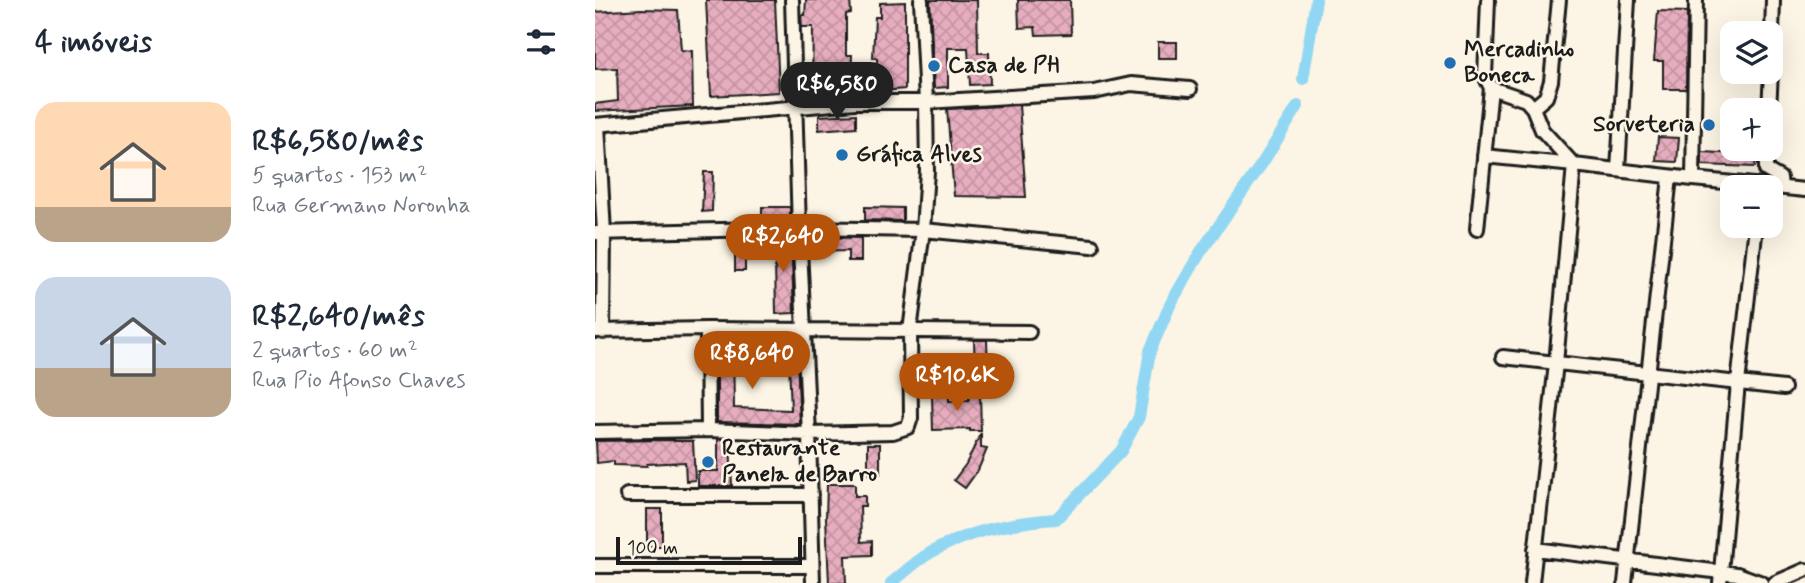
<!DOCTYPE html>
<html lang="pt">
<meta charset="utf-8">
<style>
body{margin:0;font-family:Mynerve,sans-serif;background:#f6f6f7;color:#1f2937;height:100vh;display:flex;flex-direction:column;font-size:26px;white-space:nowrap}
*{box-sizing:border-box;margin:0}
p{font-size:23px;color:#747a83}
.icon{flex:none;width:38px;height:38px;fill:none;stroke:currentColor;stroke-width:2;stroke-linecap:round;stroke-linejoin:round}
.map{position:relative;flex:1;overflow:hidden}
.details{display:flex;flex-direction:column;background:#fff;width:595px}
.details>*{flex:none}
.fabs{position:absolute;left:1125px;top:21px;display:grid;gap:14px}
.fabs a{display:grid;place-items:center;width:63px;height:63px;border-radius:14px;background:#fff;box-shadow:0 7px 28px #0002;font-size:35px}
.scale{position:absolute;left:21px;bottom:18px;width:186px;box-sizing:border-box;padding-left:7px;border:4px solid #1c1c1c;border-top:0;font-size:19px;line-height:24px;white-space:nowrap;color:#1c1c1c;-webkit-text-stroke:5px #fcf5e5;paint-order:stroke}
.price{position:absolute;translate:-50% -60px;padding:0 16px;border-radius:24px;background:#b45309;color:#fff;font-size:23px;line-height:46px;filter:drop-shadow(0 2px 4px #0008)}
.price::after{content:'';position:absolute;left:50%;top:42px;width:21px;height:16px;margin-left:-10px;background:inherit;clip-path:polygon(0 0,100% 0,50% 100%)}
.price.active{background:#222;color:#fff}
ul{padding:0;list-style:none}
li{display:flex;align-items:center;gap:21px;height:175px;padding:0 35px}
li span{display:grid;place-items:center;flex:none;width:196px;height:140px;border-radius:21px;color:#555}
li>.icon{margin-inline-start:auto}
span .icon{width:84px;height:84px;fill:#fffc;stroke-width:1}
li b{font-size:30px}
h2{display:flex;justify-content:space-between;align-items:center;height:84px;padding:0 35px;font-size:30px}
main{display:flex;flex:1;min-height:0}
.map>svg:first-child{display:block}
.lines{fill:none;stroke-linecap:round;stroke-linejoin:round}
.canal{stroke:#91d7f3;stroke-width:12}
.building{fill:url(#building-cross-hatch);stroke:#1c1c1c;stroke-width:2}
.street-casing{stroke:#1c1c1c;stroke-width:18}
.street{stroke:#fcf5e5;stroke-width:12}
.poi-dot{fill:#1f6fb2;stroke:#fcf5e5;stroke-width:2.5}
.labels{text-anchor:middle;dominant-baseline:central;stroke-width:5;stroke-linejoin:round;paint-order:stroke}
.poi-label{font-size:23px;font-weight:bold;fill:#1c1c1c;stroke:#fcf5e5;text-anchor:start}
</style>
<main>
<section class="details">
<h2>4 imóveis<svg class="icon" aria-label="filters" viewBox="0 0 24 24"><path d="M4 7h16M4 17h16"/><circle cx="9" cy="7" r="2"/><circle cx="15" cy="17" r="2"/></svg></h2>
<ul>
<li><span style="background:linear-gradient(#ffd9b3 75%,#b9a48a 0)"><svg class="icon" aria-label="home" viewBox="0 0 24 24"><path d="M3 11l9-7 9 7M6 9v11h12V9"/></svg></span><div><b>R$6,580/mês</b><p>5 quartos · 153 m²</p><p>Rua Germano Noronha</p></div></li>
<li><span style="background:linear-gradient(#c9d6e8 65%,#b9a48a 0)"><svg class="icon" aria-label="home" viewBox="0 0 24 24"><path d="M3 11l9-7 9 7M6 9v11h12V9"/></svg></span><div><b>R$2,640/mês</b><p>2 quartos · 60 m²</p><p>Rua Pio Afonso Chaves</p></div></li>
</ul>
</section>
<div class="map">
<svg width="1210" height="583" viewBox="0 0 1210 583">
<defs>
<pattern id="building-cross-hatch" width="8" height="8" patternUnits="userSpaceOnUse" patternTransform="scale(1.75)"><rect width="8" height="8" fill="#e6adbe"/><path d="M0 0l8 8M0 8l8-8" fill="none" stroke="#c594a3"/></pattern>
</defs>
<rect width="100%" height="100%" fill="#fcf5e5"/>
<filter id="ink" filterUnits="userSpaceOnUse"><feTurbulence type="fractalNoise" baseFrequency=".0143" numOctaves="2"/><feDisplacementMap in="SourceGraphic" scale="14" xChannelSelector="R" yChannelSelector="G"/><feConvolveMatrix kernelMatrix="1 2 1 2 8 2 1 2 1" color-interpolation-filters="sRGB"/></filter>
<g filter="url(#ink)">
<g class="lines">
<!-- canal -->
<path class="canal" d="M708 79 721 0
M296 583C309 573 321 561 335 553 372 531 419 522 461 519L526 451 544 417 555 351 576 303 605 253 668 162 703 106"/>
</g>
<!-- building -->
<path class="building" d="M111 0H180L184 92 116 96Z
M211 0H255L256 13 251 14V55H257L256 83 217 85 218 27H207L206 15H210Z
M335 0H382L383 53H394L395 84 375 85 373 48H353V87L339 88Z
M423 0H475L476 34 441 35 440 27 424 28Z
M310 2V89L263 93V79H282V58H278L280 17H285V3Z
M46 9 83 10 86 50 97 51 98 106 0 111V104L23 101 22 68 0 69V12Z
M1063 11 1092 12 1091 89H1068V61H1059Z
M563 42H582V58H563Z
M424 105 431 197 359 196 352 109Z
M261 114V127L224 130V116Z
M1063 137 1084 138 1082 162 1061 161Z
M1107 152 1161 155 1160 167 1107 165Z
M109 172H118L117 211 107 212Z
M167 207H195V219L167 218Z
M270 207 308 208V221L270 220Z
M196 237 199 313 181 314 180 260H175L174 238Z
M218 237 266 238V261H253V251L219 252Z
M140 238H150V271H140Z
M122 338H138L139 408 196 410 193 339H201L205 424 122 422Z
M379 340H392L393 370 380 371Z
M373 392H385L386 431H375V429L338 430 337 396 354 395V401L374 400Z
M386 433V448L392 449 383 470 370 488 359 480 371 464Z
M123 439 135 440 137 486H103V471H123Z
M79 440V441H98L100 480 91 481 90 462 52 464V466L19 465V461L2 463 1 441Z
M273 444H285V474H273Z
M232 484H260V496H270V506H265L266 542 277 541V555L250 556 251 583H234L231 518Z
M52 509H67V546H52Z"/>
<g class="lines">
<!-- street casing -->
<g class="street-casing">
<path id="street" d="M197 0 204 228 214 434 218 583
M1176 68 1178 0
M896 88 931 100 938 108 947 130 979 165 1098 179 1210 190
M938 108 951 97 956 81 964 0
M1174 110 1176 72
M0 125 260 102H331L499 92 536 84 595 89
M3 125 9 233 8 332
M1171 149V170L1185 178 1186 187
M889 156 979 165 961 363 937 583
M1023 170 1033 0
M1098 179 1101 0
M882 229 896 88 890 76 893 0
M0 233 204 228 328 230 497 246
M112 329 113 430
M0 331 112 329 434 332
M908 357 1189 388
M0 432 113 430 214 434 298 432 313 427 316 418 315 331 328 230 332 171 331 102 326 0
M32 495H216
M940 549 1142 574 1167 583
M0 566H217
M1030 583 1075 177
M1125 583 1143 383 1161 226
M1180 583 1210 570"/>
</g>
<!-- street -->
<use href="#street" class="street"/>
</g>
</g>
<!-- markers -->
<g class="poi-dot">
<circle cx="855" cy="63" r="7"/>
<circle cx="339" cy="66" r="7"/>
<circle cx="1114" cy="125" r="7"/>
<circle cx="247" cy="155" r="7"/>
<circle cx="113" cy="462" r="7"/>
</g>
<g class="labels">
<!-- poi labels -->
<g class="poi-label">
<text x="869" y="50">Mercadinho<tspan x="869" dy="26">Boneca</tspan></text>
<text x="353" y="66">Casa de PH</text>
<text x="1100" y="125" text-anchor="end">Sorveteria</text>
<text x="261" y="155">Gráfica Alves</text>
<text x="127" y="449">Restaurante<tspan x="127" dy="26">Panela de Barro</tspan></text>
</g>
</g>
</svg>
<div class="fabs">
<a><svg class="icon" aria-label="layers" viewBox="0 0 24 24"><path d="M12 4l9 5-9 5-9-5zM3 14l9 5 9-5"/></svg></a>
<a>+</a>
<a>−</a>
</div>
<div class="scale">100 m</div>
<b class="price active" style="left:242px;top:122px">R$6,580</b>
<b class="price" style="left:188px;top:274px">R$2,640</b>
<b class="price" style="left:157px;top:391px">R$8,640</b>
<b class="price" style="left:362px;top:413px">R$10.6K</b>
</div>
</main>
